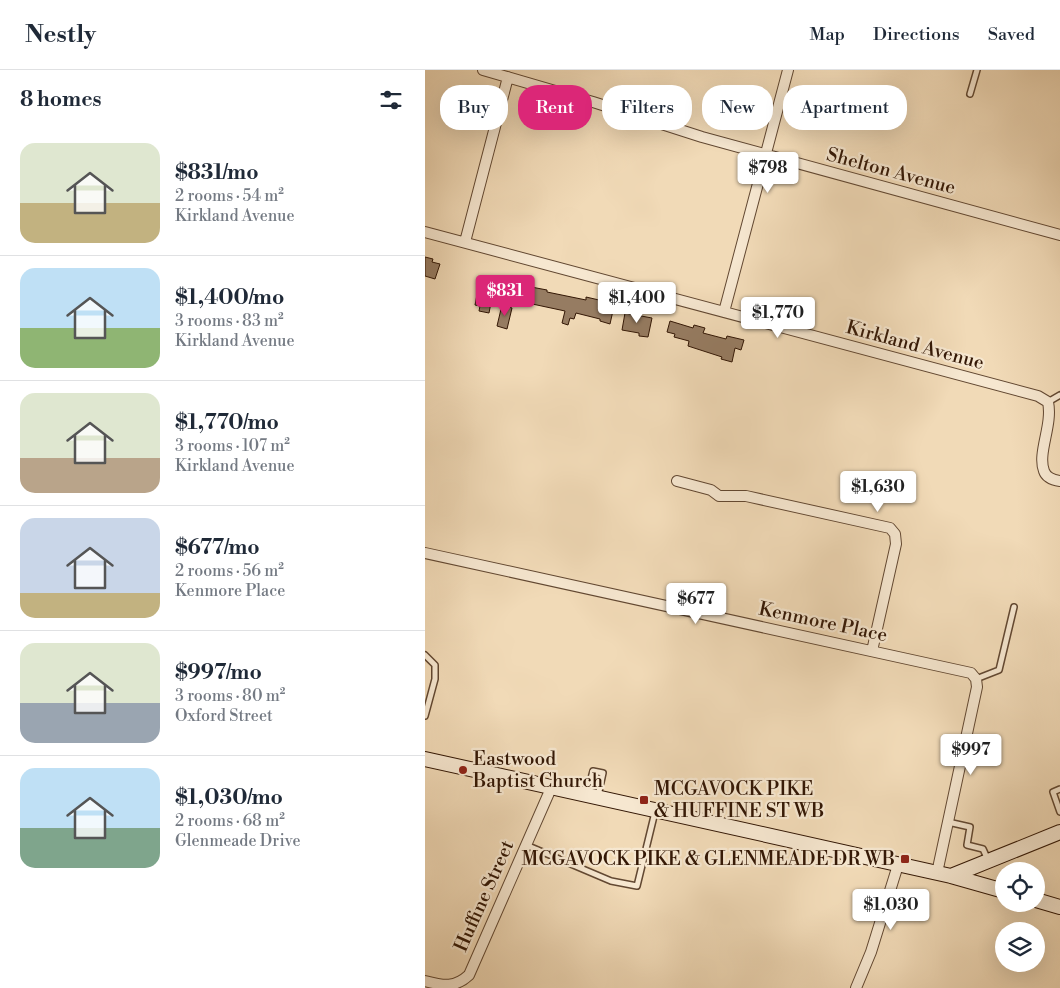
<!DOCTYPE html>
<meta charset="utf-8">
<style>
body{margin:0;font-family:"Libre Bodoni",serif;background:#f6f6f7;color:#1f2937;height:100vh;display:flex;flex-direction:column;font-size:19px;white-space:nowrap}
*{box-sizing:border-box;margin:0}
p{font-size:16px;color:#747a83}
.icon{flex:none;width:28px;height:28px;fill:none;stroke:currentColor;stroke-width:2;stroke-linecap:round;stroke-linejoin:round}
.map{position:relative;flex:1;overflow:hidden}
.drawer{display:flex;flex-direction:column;background:#fff;width:425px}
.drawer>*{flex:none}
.hud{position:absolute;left:15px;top:15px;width:475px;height:45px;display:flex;gap:10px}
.tools{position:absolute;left:570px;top:792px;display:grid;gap:10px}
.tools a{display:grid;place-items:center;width:50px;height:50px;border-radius:50%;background:#fff;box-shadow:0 5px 20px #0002;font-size:25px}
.price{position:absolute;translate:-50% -42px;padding:0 11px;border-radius:5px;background:#fff;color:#222;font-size:16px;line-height:32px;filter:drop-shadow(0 1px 2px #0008)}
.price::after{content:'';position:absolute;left:50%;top:30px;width:15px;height:11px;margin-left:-8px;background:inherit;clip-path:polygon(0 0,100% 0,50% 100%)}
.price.on{background:#db2777;color:#fff}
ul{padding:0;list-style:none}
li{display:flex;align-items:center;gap:15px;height:125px;padding:0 20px}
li+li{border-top:1px solid #e0e1e3}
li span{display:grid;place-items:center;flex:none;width:140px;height:100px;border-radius:15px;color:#555}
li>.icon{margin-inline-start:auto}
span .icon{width:60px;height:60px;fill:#fffc;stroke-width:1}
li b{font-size:21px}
h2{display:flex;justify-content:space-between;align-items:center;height:60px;padding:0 20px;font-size:21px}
.tag{padding:0 18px;border-radius:20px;background:#fff;box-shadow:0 5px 20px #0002;font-size:18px;line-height:45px}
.tag.on{background:#db2777;color:#fff}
header{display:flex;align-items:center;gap:30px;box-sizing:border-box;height:70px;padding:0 25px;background:#fff;border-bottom:1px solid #e0e1e3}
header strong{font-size:24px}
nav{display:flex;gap:28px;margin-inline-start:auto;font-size:18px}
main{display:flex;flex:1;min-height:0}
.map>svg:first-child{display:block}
.building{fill:#967c62;stroke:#331705}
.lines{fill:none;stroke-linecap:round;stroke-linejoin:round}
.lane-casing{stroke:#624832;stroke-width:8}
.street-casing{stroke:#624832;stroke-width:12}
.secondary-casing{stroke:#331705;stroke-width:16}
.lane{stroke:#f6e7d0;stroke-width:5}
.street{stroke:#f6e7d0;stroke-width:10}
.secondary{stroke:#f6e7d0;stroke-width:14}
.poi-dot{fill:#8f2418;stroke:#f6e7d0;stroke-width:2}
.labels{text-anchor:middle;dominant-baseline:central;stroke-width:4.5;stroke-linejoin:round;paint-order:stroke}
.street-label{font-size:19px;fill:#331705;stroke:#f6e7d0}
.poi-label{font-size:19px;fill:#331705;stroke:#f6e7d0;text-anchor:start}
</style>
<header>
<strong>Nestly</strong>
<nav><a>Map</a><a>Directions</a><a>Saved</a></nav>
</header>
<main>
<section class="drawer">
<h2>8 homes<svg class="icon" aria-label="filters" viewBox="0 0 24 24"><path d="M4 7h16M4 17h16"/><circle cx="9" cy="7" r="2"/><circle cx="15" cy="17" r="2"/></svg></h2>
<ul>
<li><span style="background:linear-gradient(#dfe7d0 60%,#c2b280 0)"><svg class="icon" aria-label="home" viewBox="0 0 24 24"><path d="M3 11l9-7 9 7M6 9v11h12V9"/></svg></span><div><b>$831/mo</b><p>2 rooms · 54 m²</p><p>Kirkland Avenue</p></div></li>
<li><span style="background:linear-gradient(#bfe0f5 60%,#8fb573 0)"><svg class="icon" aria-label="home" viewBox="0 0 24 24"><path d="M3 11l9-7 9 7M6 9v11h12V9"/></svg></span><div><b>$1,400/mo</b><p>3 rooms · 83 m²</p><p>Kirkland Avenue</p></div></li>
<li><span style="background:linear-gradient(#dfe7d0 65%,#b9a48a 0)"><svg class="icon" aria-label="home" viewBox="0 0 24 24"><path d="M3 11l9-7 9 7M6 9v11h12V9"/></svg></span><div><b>$1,770/mo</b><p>3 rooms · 107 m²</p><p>Kirkland Avenue</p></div></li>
<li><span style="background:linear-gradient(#c9d6e8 75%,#c2b280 0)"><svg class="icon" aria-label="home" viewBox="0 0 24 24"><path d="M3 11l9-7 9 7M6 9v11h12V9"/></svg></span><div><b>$677/mo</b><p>2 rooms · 56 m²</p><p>Kenmore Place</p></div></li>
<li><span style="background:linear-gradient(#dfe7d0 60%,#9aa5b1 0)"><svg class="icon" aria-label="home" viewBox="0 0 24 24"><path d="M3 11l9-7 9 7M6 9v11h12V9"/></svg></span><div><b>$997/mo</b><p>3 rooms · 80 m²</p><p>Oxford Street</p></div></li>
<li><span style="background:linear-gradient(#bfe0f5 60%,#7fa58c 0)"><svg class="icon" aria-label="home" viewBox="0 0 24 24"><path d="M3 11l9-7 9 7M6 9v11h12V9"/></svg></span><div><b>$1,030/mo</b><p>2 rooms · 68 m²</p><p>Glenmeade Drive</p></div></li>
</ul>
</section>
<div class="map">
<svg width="635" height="918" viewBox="0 0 635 918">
<rect width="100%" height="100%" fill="#f1dab7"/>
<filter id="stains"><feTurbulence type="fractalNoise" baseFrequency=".004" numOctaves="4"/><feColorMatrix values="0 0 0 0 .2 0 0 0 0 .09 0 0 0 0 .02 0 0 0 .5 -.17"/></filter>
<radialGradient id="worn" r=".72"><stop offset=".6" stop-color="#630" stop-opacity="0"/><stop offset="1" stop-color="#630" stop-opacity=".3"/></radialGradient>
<!-- building -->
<path class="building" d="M0 187 8 189 7 192 15 194 10 209 0 206Z
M91 212 102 214 101 216 122 220V222L161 230V227L174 230V233L189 236 185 254 175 251V249L151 243 149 249 145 248 143 255 137 253 140 241 98 232 97 235 86 233Z
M54 214 69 217 64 243 54 241 55 236 50 235Z
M77 235 87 238 82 259 72 256Z
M200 243 227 248 223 267 214 266V263L197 260Z
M245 251 268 258 269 255 280 258 278 263 301 269 302 266 319 270 316 280 310 278 307 292 296 289 297 287 263 276 264 271 249 267 250 264 242 262Z"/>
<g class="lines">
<!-- lane casing -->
<g class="lane-casing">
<path id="lane" d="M545 24 552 0
M623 332 635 325
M0 585 10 595V609L0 646
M551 609 574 600 589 537
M635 719 628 722 635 742
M162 723 168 701 178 703 173 726
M523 752 545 757 542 775 558 779 563 790
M101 775 186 811 212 816 230 742"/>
</g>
<!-- street casing -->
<g class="street-casing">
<path id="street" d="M58 0 168 32 277 67 635 165
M0 162 613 326 623 332C628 355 612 383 619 401 621 407 628 410 635 411
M40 172 83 7
M299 242 363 0
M252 411 286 420 294 426H321L465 458 470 464 471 474 447 581
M0 483 546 603 551 609 552 617 512 803
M0 911C19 916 30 918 44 905L127 716
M431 918 446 882 473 795"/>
</g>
<!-- secondary casing -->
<g class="secondary-casing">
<path id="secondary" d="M0 689 526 806 579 821
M526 806 635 762
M611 830 635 837"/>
</g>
<!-- lane -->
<use href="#lane" class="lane"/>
<!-- street -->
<use href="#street" class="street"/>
<!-- secondary -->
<use href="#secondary" class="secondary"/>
</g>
<!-- markers -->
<g class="poi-dot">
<circle cx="38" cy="700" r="5"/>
<rect x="214" y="725" width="10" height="10" rx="2.5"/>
<rect x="475" y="784" width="10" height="10" rx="2.5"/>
</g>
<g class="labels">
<!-- street labels -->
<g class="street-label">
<text transform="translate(466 101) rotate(15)">Shelton Avenue</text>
<text transform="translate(490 275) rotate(15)">Kirkland Avenue</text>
<text transform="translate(398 552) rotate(12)">Kenmore Place</text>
<text transform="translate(59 826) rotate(-66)">Huffine Street</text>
</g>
<!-- poi labels -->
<g class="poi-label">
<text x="48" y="689">Eastwood<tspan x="48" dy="22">Baptist Church</tspan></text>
<text x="229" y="719">MCGAVOCK PIKE<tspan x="229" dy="22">&amp; HUFFINE ST WB</tspan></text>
<text x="470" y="789" text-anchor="end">MCGAVOCK PIKE &amp; GLENMEADE DR WB</text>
</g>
</g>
<rect width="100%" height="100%" filter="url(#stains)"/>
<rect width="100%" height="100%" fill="url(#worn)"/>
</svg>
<div class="tools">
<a><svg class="icon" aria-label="locate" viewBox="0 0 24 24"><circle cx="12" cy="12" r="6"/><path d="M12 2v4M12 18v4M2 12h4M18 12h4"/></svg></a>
<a><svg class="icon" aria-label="layers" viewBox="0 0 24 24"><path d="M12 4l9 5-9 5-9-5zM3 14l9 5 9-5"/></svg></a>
</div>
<b class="price" style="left:343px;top:124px">$798</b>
<b class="price on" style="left:80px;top:247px">$831</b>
<b class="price" style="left:212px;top:254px">$1,400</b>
<b class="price" style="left:353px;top:269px">$1,770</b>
<b class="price" style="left:453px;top:443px">$1,630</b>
<b class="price" style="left:271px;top:555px">$677</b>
<b class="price" style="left:546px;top:706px">$997</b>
<b class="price" style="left:466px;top:861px">$1,030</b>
<div class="hud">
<a class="tag">Buy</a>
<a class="tag on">Rent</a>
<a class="tag">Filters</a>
<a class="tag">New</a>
<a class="tag">Apartment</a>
</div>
</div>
</main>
